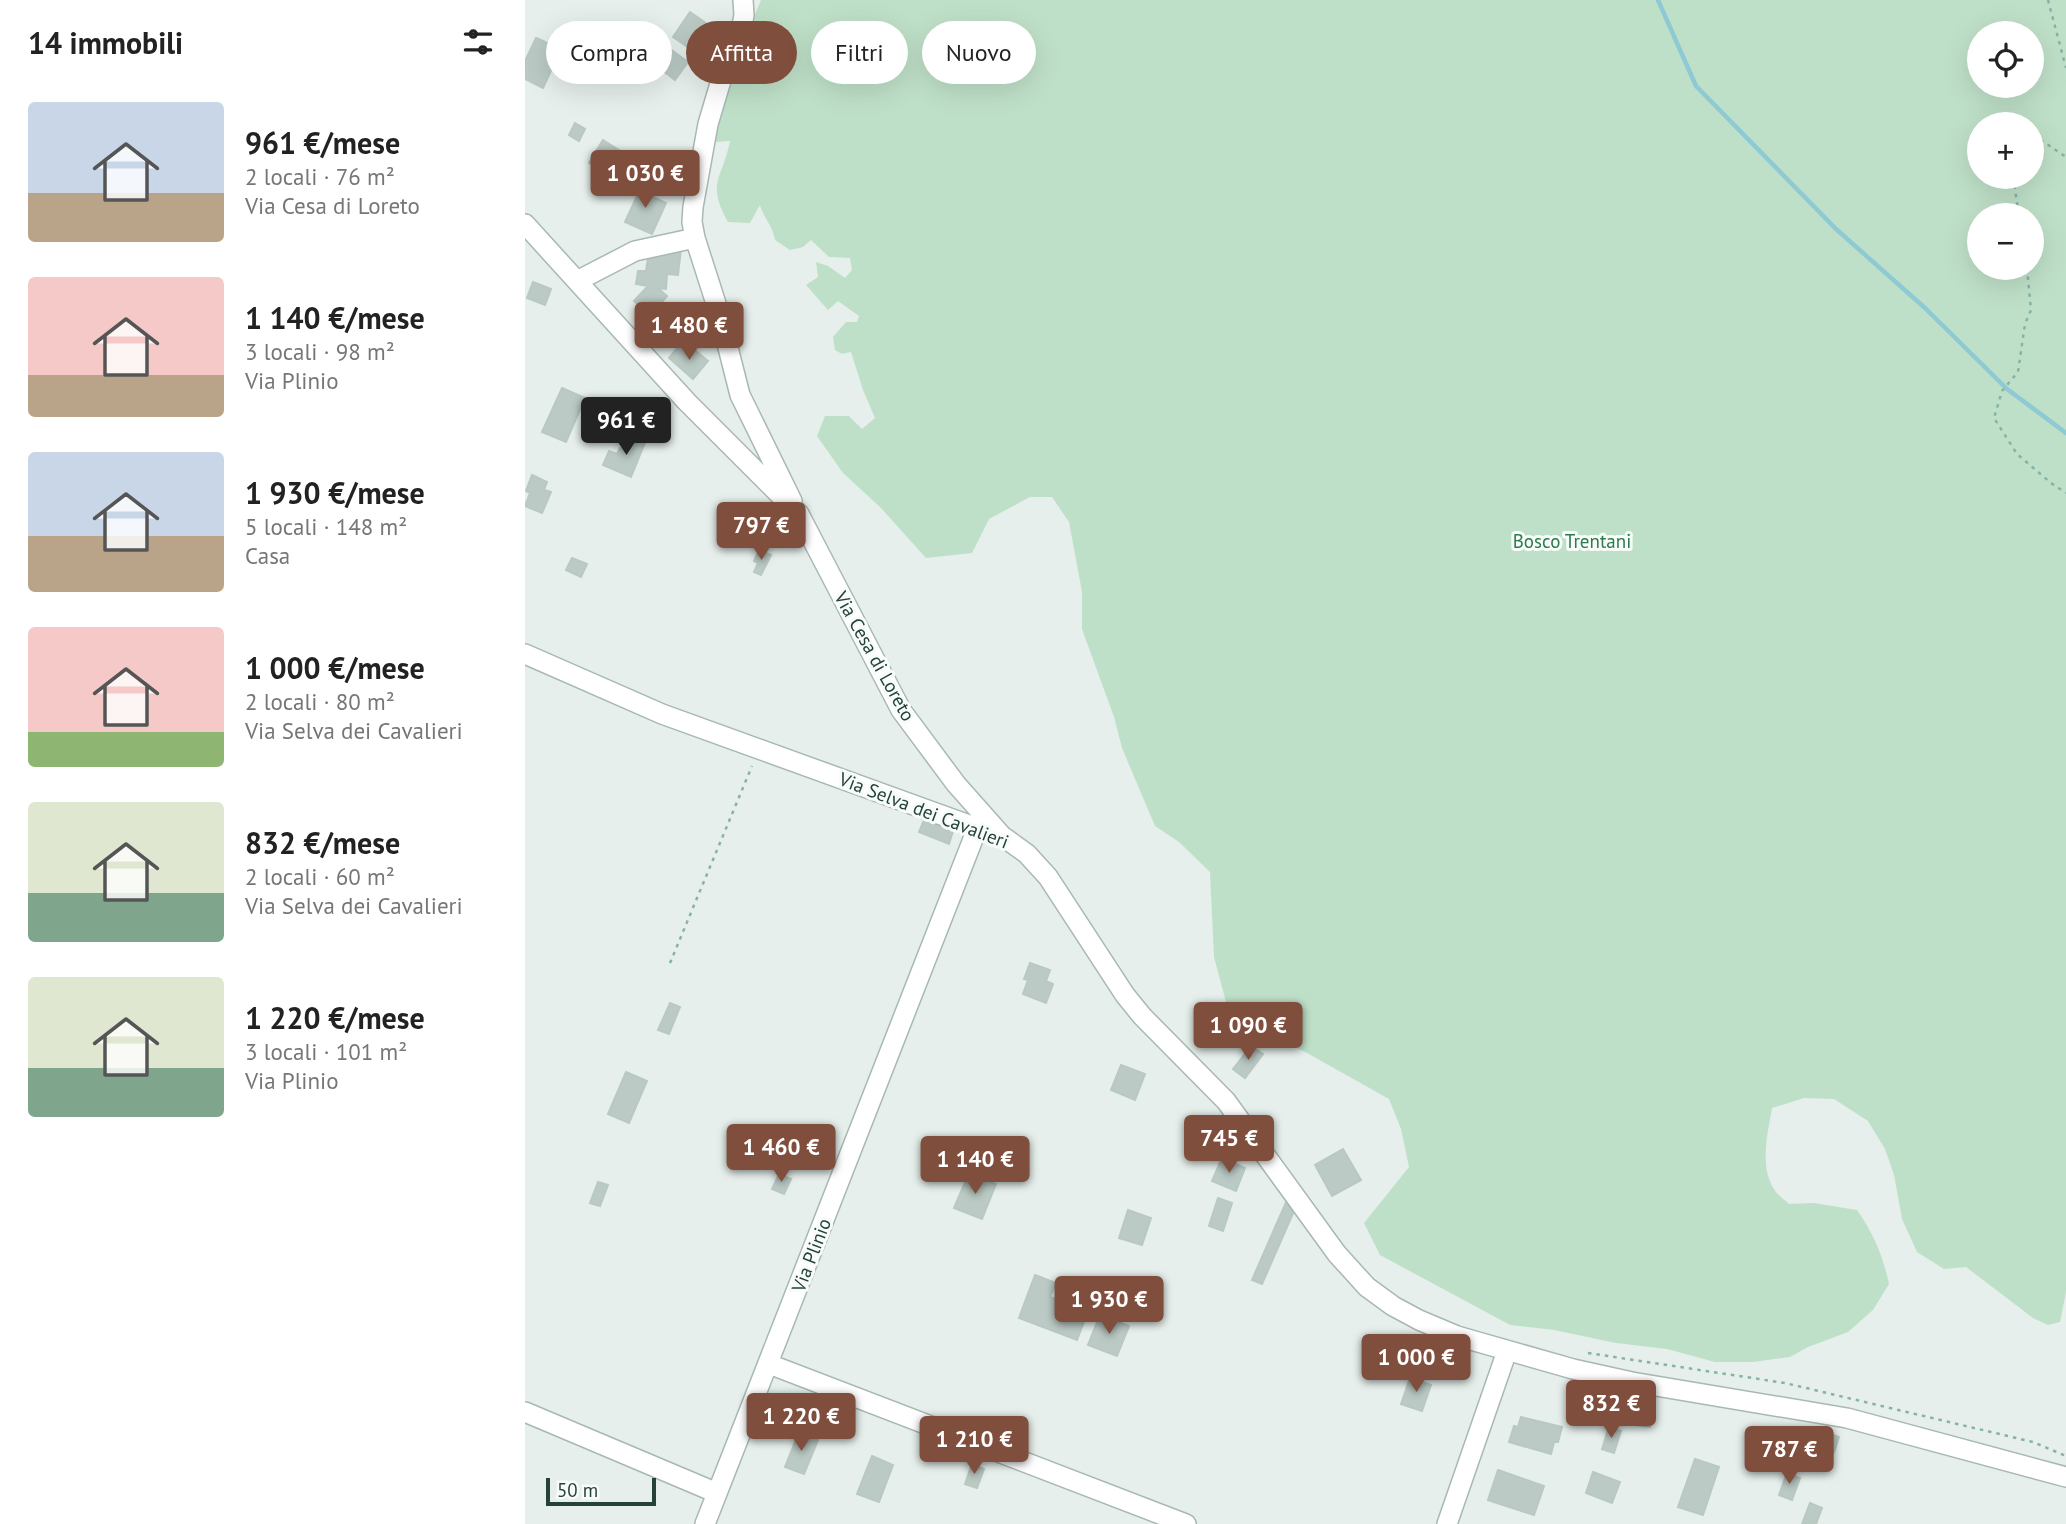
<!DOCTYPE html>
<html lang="it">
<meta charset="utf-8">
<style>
body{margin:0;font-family:"PT Sans",sans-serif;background:#f2f2f2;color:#222;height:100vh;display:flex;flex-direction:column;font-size:26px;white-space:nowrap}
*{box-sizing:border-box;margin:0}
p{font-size:23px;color:#767676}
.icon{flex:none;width:38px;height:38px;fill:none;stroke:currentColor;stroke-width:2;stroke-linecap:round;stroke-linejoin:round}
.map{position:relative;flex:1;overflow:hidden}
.details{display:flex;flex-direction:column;background:#fff;width:525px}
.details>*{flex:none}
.guide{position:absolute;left:21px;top:21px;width:665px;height:63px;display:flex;gap:14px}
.buttons{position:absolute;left:1442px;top:21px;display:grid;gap:14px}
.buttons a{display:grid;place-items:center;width:77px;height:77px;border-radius:50%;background:#fff;box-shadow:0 7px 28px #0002;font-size:35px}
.scale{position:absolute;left:21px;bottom:18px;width:110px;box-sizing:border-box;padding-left:7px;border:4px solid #24423a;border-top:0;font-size:19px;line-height:24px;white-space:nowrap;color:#24423a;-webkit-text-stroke:5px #f7fbf9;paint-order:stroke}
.price{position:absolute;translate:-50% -60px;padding:0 16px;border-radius:7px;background:#804e3d;color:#fff;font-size:23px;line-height:46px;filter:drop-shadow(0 2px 4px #0008)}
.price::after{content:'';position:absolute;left:50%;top:42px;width:21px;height:16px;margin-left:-10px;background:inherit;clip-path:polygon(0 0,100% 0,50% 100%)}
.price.active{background:#222;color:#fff}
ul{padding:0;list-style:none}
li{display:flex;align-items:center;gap:21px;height:175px;padding:0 28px}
li span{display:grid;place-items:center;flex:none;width:196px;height:140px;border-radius:7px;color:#555}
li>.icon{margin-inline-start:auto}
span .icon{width:84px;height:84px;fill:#fffc;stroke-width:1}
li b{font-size:30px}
h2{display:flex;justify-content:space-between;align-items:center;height:84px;padding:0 28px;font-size:30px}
.pill{padding:0 24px;border-radius:32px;background:#fff;box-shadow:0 7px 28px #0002;font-size:24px;line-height:63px}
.pill.active{background:#804e3d;color:#fff}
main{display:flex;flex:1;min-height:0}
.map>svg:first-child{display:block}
.green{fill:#bfe0c8;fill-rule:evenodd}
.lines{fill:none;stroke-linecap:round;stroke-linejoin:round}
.stream{stroke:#8ec9d4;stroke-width:4.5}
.building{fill:#bbcac4;stroke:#b8c9c2;stroke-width:2}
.minor-casing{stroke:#a8b8b2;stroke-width:22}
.path{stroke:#86b3a5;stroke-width:2.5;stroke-dasharray:3.5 5;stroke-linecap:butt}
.minor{stroke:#fff;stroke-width:19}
.labels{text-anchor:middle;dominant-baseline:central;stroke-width:6;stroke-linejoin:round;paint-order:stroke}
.park-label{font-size:19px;fill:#2d7a4b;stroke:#f7fbf9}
.street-label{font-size:19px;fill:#24423a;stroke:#f7fbf9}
</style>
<main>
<section class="details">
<h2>14 immobili<svg class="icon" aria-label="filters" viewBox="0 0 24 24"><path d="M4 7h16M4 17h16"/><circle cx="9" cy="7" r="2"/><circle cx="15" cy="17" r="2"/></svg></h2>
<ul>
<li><span style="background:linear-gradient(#c9d6e8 65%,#b9a48a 0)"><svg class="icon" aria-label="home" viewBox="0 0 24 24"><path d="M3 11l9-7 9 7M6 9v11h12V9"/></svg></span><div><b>961 €/mese</b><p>2 locali · 76 m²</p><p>Via Cesa di Loreto</p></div></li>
<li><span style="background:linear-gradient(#f6c9c9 70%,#b9a48a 0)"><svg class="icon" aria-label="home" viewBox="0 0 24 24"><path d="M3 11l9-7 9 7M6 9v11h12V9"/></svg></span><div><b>1 140 €/mese</b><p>3 locali · 98 m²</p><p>Via Plinio</p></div></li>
<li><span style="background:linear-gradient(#c9d6e8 60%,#b9a48a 0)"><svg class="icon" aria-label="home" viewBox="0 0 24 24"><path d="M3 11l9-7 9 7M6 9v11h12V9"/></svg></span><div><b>1 930 €/mese</b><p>5 locali · 148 m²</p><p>Casa</p></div></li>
<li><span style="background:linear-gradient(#f6c9c9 75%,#8fb573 0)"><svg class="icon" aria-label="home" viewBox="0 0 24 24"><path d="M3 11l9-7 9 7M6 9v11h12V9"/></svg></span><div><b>1 000 €/mese</b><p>2 locali · 80 m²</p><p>Via Selva dei Cavalieri</p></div></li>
<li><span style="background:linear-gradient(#dfe7d0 65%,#7fa58c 0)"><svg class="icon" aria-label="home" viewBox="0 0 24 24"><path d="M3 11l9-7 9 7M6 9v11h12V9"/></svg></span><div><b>832 €/mese</b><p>2 locali · 60 m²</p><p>Via Selva dei Cavalieri</p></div></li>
<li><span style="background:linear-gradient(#dfe7d0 65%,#7fa58c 0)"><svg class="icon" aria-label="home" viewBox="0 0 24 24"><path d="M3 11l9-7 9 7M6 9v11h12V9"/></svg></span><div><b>1 220 €/mese</b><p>3 locali · 101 m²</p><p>Via Plinio</p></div></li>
</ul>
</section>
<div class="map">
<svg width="1541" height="1524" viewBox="0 0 1541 1524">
<rect width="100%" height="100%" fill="#e6efeb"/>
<!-- green -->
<path class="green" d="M236 0H1541V1292L1535 1322 1523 1325 1508 1318 1441 1267 1419 1269 1392 1252 1377 1219 1369 1175 1360 1149 1343 1121 1309 1099 1279 1098 1247 1108C1243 1132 1234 1166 1249 1189 1252 1195 1260 1200 1264 1204L1289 1203 1332 1210C1349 1234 1358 1256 1364 1284L1348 1310 1323 1332 1283 1347 1265 1357 1228 1362H1190L1142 1349 1091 1343 1029 1330 985 1325 855 1255 839 1223 884 1167 876 1129 864 1099 782 1053 720 1022 701 1002 689 957 685 872 654 842 630 826 597 748 589 717 557 629V592L544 522 527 497H505L464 519 447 553 401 558 355 507 318 473 292 436 300 416H324L337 429 350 418 338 390 326 352 317 354 310 350 308 337 321 322H332L334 316 313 301 303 310 281 285 293 277 291 262 303 266 320 278 327 270 325 258 304 257 286 240 278 247 265 250 250 240C248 226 239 219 235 205L225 223 203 222C181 183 197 180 205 141L190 142 193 111 198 85 220 72 245 73 235 44 224 29ZM1454 33H1507V86H1454ZM1454 124H1507V177H1454ZM1454 215H1507V268H1454Z"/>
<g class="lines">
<!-- stream -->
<path class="stream" d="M1133 0 1171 86 1311 229 1400 308 1482 389 1541 433"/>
</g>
<!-- building -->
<path class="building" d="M165 12 185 26 167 50 148 37Z
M11 38 36 49 18 88 0 79V61Z
M145 49 163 62 150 80 132 66Z
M50 123 60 129 54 141 44 135Z
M78 140 97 152 83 174 64 163Z
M114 182 127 187 124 195 141 203 127 234 100 222 113 194 109 192Z
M143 247 156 249 153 275 142 274 141 289 133 288 142 296 134 305 140 310 131 320 109 301 123 286 111 284 113 271H121L124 252 142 254Z
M8 282 26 289 20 305 2 298Z
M154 346 166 356 171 351 183 361 168 379 144 358Z
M37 388 60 398 41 442 17 432Z
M107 434 121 440 106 477 78 465 84 451 92 454 95 448 100 450Z
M7 475 22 482 19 490 26 492 17 513 0 506 5 493 1 491Z
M234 550 246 555 236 575 229 572 233 563 229 561Z
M47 558 62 564 56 577 41 570Z
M399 820 428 831 424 844 394 832Z
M505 963 525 970 521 981 528 984 521 1003 498 994 503 980 499 979Z
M145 1003 155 1007 144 1034 133 1030Z
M726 1046 738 1054 720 1078 708 1069Z
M596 1065 620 1074 610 1100 586 1090Z
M101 1072 122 1081 104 1123 83 1114Z
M269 1137 284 1142 278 1159 262 1154Z
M818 1149 836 1180 807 1196 790 1165Z
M697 1158 720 1168 711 1191 687 1181Z
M444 1173 471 1184 457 1219 429 1208Z
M254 1174 266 1179 259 1194 247 1189Z
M73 1182 83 1185 75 1206 65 1203Z
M693 1198 707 1203 698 1231 684 1226Z
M762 1200 769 1211 737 1284 727 1280Z
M603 1210 626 1218 617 1245 594 1238Z
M510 1275 531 1283 525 1297 563 1311 552 1340 494 1318Z
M575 1315 604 1326 592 1356 563 1345Z
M885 1378 906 1385 897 1411 876 1404Z
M1104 1407 1127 1410 1125 1427 1102 1424Z
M996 1417 1037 1427 1033 1442H1029L1026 1454 984 1442 989 1426 993 1427Z
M1084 1427 1096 1431 1089 1453 1077 1449Z
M1293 1429 1314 1437 1309 1452 1304 1450 1300 1461 1288 1456 1291 1447 1287 1446Z
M274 1432 293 1440 279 1474 260 1467Z
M347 1456 368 1465 354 1502 332 1494Z
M1170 1459 1194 1467 1178 1515 1153 1507Z
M447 1464 459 1469 452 1488 440 1484Z
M973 1470 1019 1486 1009 1515 963 1500Z
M1068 1472 1095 1482 1087 1503 1061 1493Z
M1262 1473 1275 1478 1267 1500 1254 1495Z
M1285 1503 1297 1508 1291 1524H1277Z"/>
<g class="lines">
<!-- minor casing -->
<g class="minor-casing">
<path id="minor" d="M218 0 219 15 215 37 197 77 183 124 168 207 167 222 170 238 195 316 215 395 267 501
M0 224 162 402 274 514 376 710 431 784 478 837
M52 281 110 251 170 238
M0 654 137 714 480 838 502 854 523 877 600 995 617 1016 701 1101 812 1254 842 1287 868 1306 894 1320 932 1336 1048 1369 1107 1382 1322 1418 1541 1477
M244 1364 661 1524
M0 1412 192 1493
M180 1524 452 829
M922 1524 982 1351"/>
</g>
<!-- path -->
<path class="path" d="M1523 0 1541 68
M1507 138 1519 142 1541 157
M1488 177 1494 215
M1502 268 1506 310 1500 324 1493 372 1477 391 1469 418 1492 454 1526 483 1541 493
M145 963 227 766
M1063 1353 1260 1383 1508 1442 1541 1456"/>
<!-- minor -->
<use href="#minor" class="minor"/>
</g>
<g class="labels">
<!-- park labels -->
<g class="park-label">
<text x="1047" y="541">Bosco Trentani</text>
</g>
<!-- street labels -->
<g class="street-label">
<text transform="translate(350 656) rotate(61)">Via Cesa di Loreto</text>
<text transform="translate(399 810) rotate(21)">Via Selva dei Cavalieri</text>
<text transform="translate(286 1255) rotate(-69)">Via Plinio</text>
</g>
</g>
</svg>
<div class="buttons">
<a><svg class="icon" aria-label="locate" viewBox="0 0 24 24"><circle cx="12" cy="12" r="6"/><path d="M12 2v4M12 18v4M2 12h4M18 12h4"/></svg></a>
<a>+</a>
<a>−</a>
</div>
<div class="scale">50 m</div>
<b class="price" style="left:120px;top:210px">1 030 €</b>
<b class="price" style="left:164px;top:362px">1 480 €</b>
<b class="price active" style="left:101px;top:457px">961 €</b>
<b class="price" style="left:236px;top:562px">797 €</b>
<b class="price" style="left:723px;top:1062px">1 090 €</b>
<b class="price" style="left:704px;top:1175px">745 €</b>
<b class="price" style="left:256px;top:1184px">1 460 €</b>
<b class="price" style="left:450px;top:1196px">1 140 €</b>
<b class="price" style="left:584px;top:1336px">1 930 €</b>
<b class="price" style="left:891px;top:1394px">1 000 €</b>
<b class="price" style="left:1086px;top:1440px">832 €</b>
<b class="price" style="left:276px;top:1453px">1 220 €</b>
<b class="price" style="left:449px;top:1476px">1 210 €</b>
<b class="price" style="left:1264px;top:1486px">787 €</b>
<div class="guide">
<a class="pill">Compra</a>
<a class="pill active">Affitta</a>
<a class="pill">Filtri</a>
<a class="pill">Nuovo</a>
</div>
</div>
</main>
